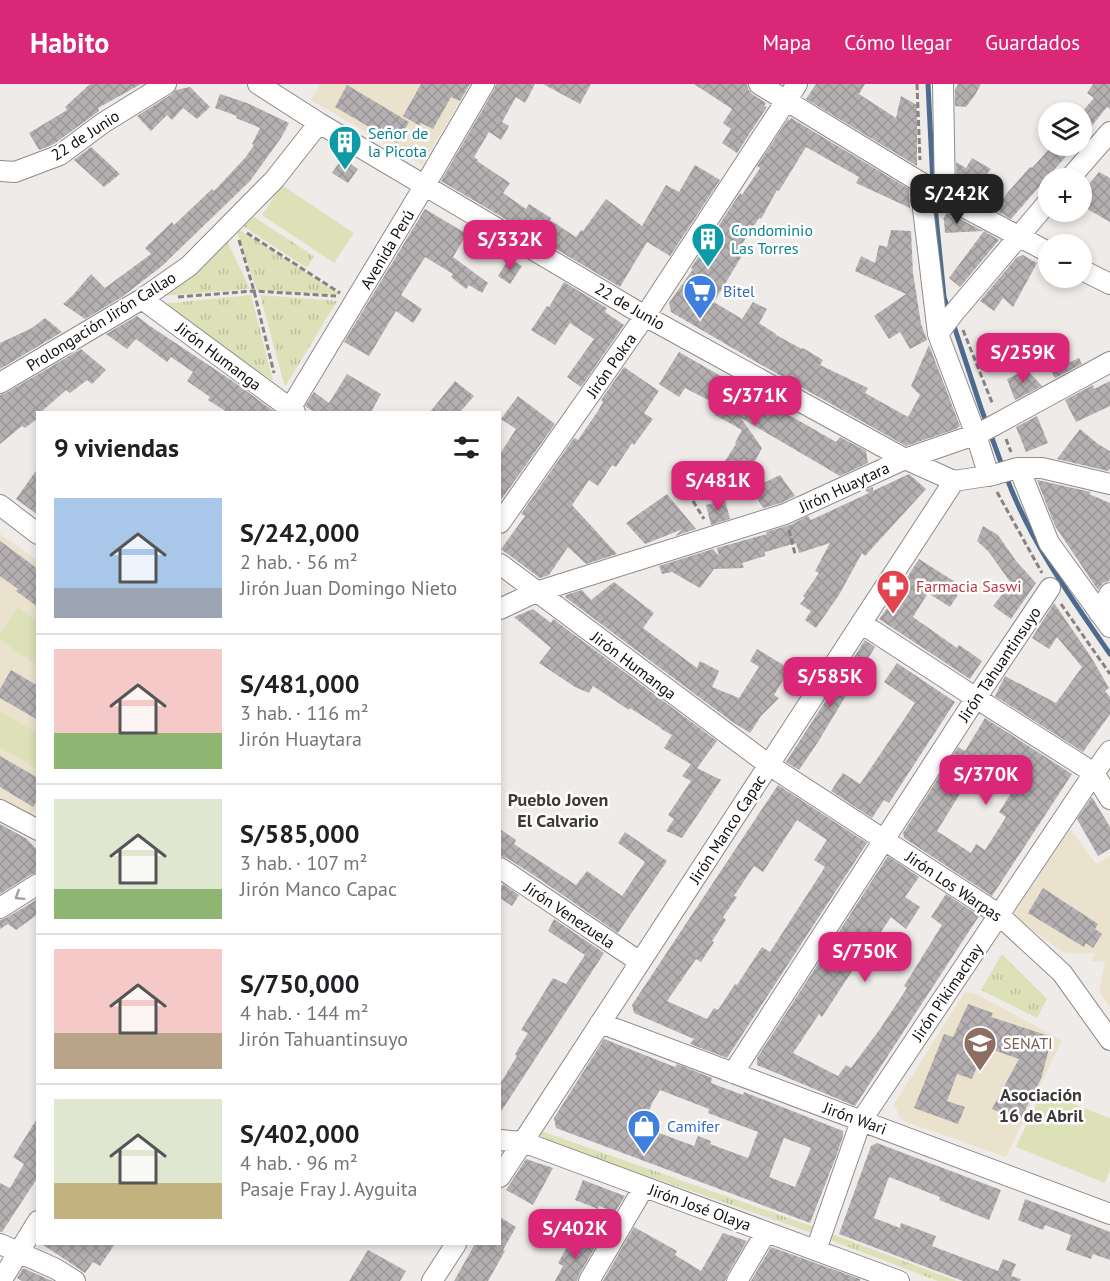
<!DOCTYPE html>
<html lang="es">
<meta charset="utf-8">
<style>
body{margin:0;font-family:"PT Sans",sans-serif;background:#f2f2f2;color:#202124;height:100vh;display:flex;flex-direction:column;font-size:22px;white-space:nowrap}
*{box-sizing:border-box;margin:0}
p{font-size:20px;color:#757577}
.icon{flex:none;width:33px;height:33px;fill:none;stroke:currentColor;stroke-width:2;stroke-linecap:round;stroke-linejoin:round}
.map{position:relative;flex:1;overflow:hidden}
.details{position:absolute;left:36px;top:327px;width:465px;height:834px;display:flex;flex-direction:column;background:#fff;border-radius:0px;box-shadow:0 3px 9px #0003}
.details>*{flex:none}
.controls{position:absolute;left:1038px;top:18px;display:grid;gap:12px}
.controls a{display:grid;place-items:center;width:54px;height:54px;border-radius:50%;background:#fff;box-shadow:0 3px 9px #0003;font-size:30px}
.price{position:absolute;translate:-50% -51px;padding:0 14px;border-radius:12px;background:#db2777;color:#fff;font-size:20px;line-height:39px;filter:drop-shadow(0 2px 3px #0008)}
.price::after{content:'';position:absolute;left:50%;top:36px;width:18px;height:14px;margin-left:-9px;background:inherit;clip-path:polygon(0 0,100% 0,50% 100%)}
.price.selected{background:#222;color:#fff}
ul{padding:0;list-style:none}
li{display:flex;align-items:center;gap:18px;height:150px;padding:0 18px}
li+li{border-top:2px solid #e0e0e0}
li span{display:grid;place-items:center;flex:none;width:168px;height:120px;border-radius:0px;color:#555}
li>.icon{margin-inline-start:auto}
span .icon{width:72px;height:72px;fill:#fffc;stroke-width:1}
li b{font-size:26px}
h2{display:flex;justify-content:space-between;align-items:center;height:72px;padding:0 18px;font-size:26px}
header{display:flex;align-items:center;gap:36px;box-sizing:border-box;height:84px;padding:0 30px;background:#db2777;color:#fff}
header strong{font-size:28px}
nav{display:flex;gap:33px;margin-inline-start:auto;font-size:21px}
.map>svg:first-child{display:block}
.education{fill:#eae2cc}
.grass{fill:#dde1b8}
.park{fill:url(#park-tufts)}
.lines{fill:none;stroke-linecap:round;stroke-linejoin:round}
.stream{stroke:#4c6b8e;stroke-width:5}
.building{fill:url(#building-cross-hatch);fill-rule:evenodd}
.minor-casing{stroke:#8e8b89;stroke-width:22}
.path{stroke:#858281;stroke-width:3;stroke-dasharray:6 3;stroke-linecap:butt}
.minor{stroke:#fff;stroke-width:20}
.oneway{stroke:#a09f9f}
.labels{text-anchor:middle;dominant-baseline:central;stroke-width:5;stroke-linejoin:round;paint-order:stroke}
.culture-label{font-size:16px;fill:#0d838f;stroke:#fff;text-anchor:start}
.street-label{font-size:16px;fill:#110f0f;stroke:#fff}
.shop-label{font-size:16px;fill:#366cbe;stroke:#fff;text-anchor:start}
.health-label{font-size:16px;fill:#be3a42;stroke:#fff;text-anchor:start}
.education-label{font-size:16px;fill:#785e54;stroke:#fff;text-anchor:start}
.neighbourhood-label{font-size:18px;font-weight:bold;fill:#3c3937;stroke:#fff}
</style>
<header>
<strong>Habito</strong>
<nav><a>Mapa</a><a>Cómo llegar</a><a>Guardados</a></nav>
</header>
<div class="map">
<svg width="1110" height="1197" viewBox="0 0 1110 1197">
<defs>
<pattern id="park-tufts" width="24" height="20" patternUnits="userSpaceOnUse" patternTransform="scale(1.5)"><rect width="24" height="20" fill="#dde1b8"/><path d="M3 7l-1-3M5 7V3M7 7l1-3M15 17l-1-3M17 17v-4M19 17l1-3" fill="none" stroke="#bdc09d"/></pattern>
<pattern id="building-cross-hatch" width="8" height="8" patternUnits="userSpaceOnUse" patternTransform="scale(1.5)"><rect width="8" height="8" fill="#b4b0b2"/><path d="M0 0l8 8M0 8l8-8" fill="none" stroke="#9a9698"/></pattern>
</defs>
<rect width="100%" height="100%" fill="#efebe9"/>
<!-- education -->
<path class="education" d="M320 0H431L460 17 422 81 311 16Z
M0 450 37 476 38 720 30 733 0 717Z
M1070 745 1096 780 1110 772V923L1099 908 1105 878 1091 877 1095 869 1076 870 1062 868 1013 831Z
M965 908 976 910 1062 956 1006 1073 901 1036 894 1020Z"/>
<!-- grass -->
<path class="grass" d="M282 101 354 149 334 179 262 131Z
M18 523 37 536V581L0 556V550Z
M0 627 37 649 38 681 36 684 0 663Z
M1042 1008 1110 1034V1086L1105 1099 1016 1063Z"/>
<!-- park -->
<path class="park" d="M251 131 314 172 307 184 243 142Z
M235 143 341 211 257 206Z
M227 157 250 205 162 212Z
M251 211 273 297 161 220Z
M260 211 337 217 285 303Z
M1002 870 1047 915 1037 934 981 906Z
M538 1046 814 1143 812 1149 536 1053Z
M832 1150 957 1197H938L830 1156Z"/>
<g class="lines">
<!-- stream -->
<path class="stream" d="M928 0 933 100
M934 112 944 213 949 228
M953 239 981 324 1003 384
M1006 392C1030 457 1071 514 1110 570"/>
</g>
<!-- building -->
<path class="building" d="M90 0H141L98 24 99 27 54 60 39 66 29 49 67 26 65 23Z
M421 0H470L460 17 451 13 433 45 421 39 420 42 403 32Z
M496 0H535L525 19 516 13 502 38 509 42 501 56 489 48 474 73 478 76 477 77 510 99 503 109 526 125 529 120 551 134 550 136 576 153 581 146 583 147 606 115 642 142 666 101 679 108 695 81 720 96 670 172 647 158 620 203 441 97 494 6Z
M543 0H591L580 20Z
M694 0H747L748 5 752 10 766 19 764 22 767 23 737 69 722 59 731 45 723 39 732 25Z
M816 0H865L859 10 896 34 901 12 917 21V82L806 15Z
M958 0H981L975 11 966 23 955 22V6Z
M1093 0H1110V25L1107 23 1082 54V28L1094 14 1087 9Z
M347 1 409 38 397 59 335 23Z
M190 3 210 23 197 35 183 24 172 36 167 31 151 47 137 32 172 10 176 6Z
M220 10 247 19 289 39 281 54 250 97 162 182 122 213 85 235 63 220 73 211 91 190 105 204 151 170 145 164 172 138 174 141 212 105 214 107 245 74 254 61 252 60 260 44 236 34 237 32 215 24Z
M791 34 909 105 910 124 856 99 859 93 806 63 779 107 777 106 761 135 759 134 738 166 743 170 714 218 742 235 753 218 767 225 759 239 776 250V251L802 265 803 264 823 276 820 281 868 304 865 309 908 333 920 311 911 302 929 261 960 342 956 345 906 362 758 279 671 228 669 219 693 185 691 184 740 109 742 111 760 84 757 82 788 35 790 36Z
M1052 62H1075L1011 135 995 126 1008 108 1030 83 1032 84Z
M91 63 120 90 104 103 74 76Z
M342 74 358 85 348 99 332 89Z
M972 74 991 85 969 112 957 106 959 102 957 100 956 78 966 84Z
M1099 88 1110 94V138L1082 122V109Z
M425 125 467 150 453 173 488 199 482 209 469 201 466 205 451 193 453 190 425 173 401 211 422 225 413 239 396 227 369 272 344 258Z
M947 128 983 147 945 149 944 136 943 135Z
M891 146 911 147 913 189 921 240 927 256 910 265 900 248 889 255 874 232 906 210 855 187 861 172 875 179 879 161 887 163Z
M984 147 999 156 960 203 949 194Z
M1023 171 1037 179 1013 223 1003 214 994 227 980 217 1017 173Z
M509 174 522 182 510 200 498 192Z
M564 198 607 224 605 228 624 241 581 303 567 293 594 255 570 239 555 261 531 246 547 222 549 223Z
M137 232 150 242 234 298 275 328H227L208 316 210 313 187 297 193 288 171 273 167 278 136 255 127 265 106 250Z
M45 234 62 248 0 285V259L32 244Z
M81 265 106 286 92 300 87 296 70 309 66 306 41 328H38V334L25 344 22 342 0 360V311L6 309Z
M679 268 836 358 840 353 866 367 868 379 840 392 741 334 762 364 744 398 713 416 700 394 723 380 736 360 735 359 742 346 715 331 720 322 685 304 679 313 659 300Z
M1079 274 1082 280 1055 294 1051 287Z
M624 283 659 307 644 329 653 335 634 361 632 359 616 383 612 381 598 402 589 396 572 421 617 470 586 480 568 463 549 491 540 494 501 465 525 432 521 430 574 354 578 356 598 327 603 318 601 316Z
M1027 286 1042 302 1015 316 1007 295Z
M347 290 381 310 371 328H314L305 322 314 308 329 319Z
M455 297 474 312 460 328H430Z
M1110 297V322L1076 338 1065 316 1093 301 1094 305Z
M518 312 555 340 501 416 500 415V370L516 345 501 335Z
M1037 332 1048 359 1026 368 1016 343Z
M1080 345 1098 360 1110 367V385L1108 387 1057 375Z
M38 384V431L16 415Z
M909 390 926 405 865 472 862 469 839 511 816 544 805 536 811 527 800 520 805 514 803 512 819 489 815 487 830 459 799 469 796 459 765 468V472L742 479 744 484 714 485 700 504 672 488 662 490 659 482 713 465 719 472 717 464 767 450 766 448 790 441 808 432 811 436 869 409 865 406 873 403V407Z
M780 391 795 412 781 419 763 424 751 405Z
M1037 396 1091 408 1089 410 1110 419V494L1109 497 1103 499 1098 506 1055 442Z
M667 410 696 445 675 452 683 445 645 460 626 439Z
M725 416 730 435 711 441 706 421Z
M983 442 998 451 1016 477 1036 499 1011 535 993 522 1011 499 988 467 977 457Z
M0 457 38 485V523L16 507 18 505 0 492Z
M919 475 963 503 950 523 928 509 913 533 957 564 959 561 982 577 970 595 879 535 908 497 906 495Z
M614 498 654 529 643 544 697 584 700 577 719 587 712 603 739 614 759 583 750 577 757 565 790 585 774 611 779 614 761 632 750 649 731 637 565 513 566 511 582 506 591 516Z
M1054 519 1091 573 1109 604 1105 607 1110 613V630L1083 668 995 612 1005 592 1056 619 1082 583 1057 553 1049 565 1032 554Z
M533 525 551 539 553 535 717 657 697 684 721 696 682 754 666 747 674 735 668 731 691 697 682 692 691 680 692 681 664 664 672 651 661 645V644L630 624 629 626 593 602 589 609 575 603 539 579 551 564 514 533Z
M865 556 875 563 818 658 799 686 786 678Z
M897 579 955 618 889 719 884 716 872 734 831 707 843 689 860 700 915 619 884 598Z
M11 586 38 602V636L0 614V605Z
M985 634 1072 690 992 812 904 754 903 749 958 663 965 667ZM999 672 1025 688 999 728 1006 733 985 766 976 760 971 769 937 747 963 705 970 709 983 689 987 691Z
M0 672 38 694V715L33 723 0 703Z
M778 701 867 759 727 974 690 960 694 955 634 929 632 921ZM797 736 827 756 814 776 825 783 770 868 762 863 737 901 735 900 718 926 714 924 707 935 667 917 696 875 701 878 714 858 712 857 726 836 723 833 737 813 734 812 754 782 763 788Z
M1092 713 1110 743V765L1098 772 1077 735Z
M0 740 27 755 38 767V788L32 790 0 810Z
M500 745 516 756 514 760 576 801 587 787 622 812 645 778 618 759 625 748 667 777 618 849 532 790 507 774 500 772Z
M888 772 919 793 905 813 920 823 906 845 891 833 862 876 860 875 822 933 819 930 793 969 838 992 846 981 851 984 880 945 907 904 904 902 942 841 931 833 946 810 979 832 855 1022 757 981V974Z
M503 800 519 811 512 822 500 814V805Z
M1043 804 1098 840 1095 845 1102 850 1093 864 1086 859 1084 863 1028 829Z
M38 815V830L16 846 8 840 0 845V836L6 834Z
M554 835 604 869 500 1029V1000L517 972 515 970 528 949 521 946 553 894 566 900 585 871 548 847Z
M968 920 993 929 991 933 1049 952 1045 964 1049 965 1041 995 1019 1038 992 1025 1019 975 985 963 972 995 957 990 947 1017 965 1023 958 1040 914 1024 944 950 953 953Z
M604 955 675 983 677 980 712 994 711 999 743 1011 744 1008 843 1047V1052L837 1070 810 1139 556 1044 554 1034ZM660 1006 709 1025 708 1029 758 1048 748 1074 710 1060 711 1057 698 1052 694 1062 643 1043 652 1019ZM784 1054 811 1064 795 1103 769 1093Z
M38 1033V1093L2 1148H0V1099L10 1104 24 1080 13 1073Z
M877 1059 1001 1106 989 1136 939 1116 940 1113 889 1093 874 1134 900 1144 901 1139 936 1152 932 1162 998 1187 1003 1175 1016 1180 1011 1192 1021 1195 1020 1197H963L839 1150 871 1062Z
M526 1075 553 1084 533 1121 506 1106Z
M583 1096 625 1112 615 1128 599 1122 598 1125 575 1116Z
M1025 1115 1110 1148V1176L1093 1170 1091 1175 1066 1166 1071 1151 1045 1141 1043 1146 1018 1136Z
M500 1133 516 1143 503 1166 505 1167 488 1197H454L475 1160H500Z
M634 1143 677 1167 675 1171 701 1187 723 1149 747 1157 727 1191 725 1197H603Z
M591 1154 598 1158 579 1191 577 1197H555L563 1182 558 1179 571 1156 585 1164Z
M42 1160H115L100 1182 93 1178 85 1189Z
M771 1163 860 1195V1197H751Z
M368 1166 406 1187 400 1197H349Z
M23 1184 50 1196 53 1197H22L17 1194Z"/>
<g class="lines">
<!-- minor casing -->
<g class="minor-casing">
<path id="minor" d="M258 0 319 39 645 232 905 375 954 397 993 391 1017 384H1042L1110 400
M759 0 943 112 1048 168
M943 0 945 112
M0 87 15 88 60 71 103 39 166 0
M1070 94 1110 48
M920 99 938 250 976 351 989 392
M1082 186 1110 200
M142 215 295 328
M938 250 953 230 1048 118
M0 299 142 215 189 182 274 96 319 39
M288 328 425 101 484 0
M1019 384 1049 459 1110 543
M0 421 38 450
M500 439 645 232 797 0
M500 480 769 681 998 830 1062 889 1110 956
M500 525 536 508 785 430 905 375 980 349 1110 278
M1099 529 1110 509
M861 539 976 614 1094 689 1110 715
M0 726 38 746
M500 784 640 878
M0 824 38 800
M600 939 1110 1130
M733 989 976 614 1050 504
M500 1056 523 1058 899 1197
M500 1093 954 397
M0 1160 56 1185 75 1197
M816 1166 861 1037 1094 689 1110 667
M1 1197 38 1137
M432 1197 456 1160
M589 1197 644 1103
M737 1197 766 1148"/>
</g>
<!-- path -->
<path class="path" d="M917 0 920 76
M247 149 340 209
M239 156 254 207 274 289
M178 213 254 207 336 212
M963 246 993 321
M1006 355 1011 368
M997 408 1042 489
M693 417 704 435
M789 446 795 470
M1061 520 1110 590"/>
<!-- minor -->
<use href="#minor" class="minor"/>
</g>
<!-- one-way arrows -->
<defs><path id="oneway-chevron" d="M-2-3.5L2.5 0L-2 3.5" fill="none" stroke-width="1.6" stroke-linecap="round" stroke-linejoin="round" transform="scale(1.5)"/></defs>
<use class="oneway" href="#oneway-chevron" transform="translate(19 812) rotate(148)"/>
<!-- icons -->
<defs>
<g id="building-pin" transform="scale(1.725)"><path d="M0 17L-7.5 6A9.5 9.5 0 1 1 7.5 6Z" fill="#0f9aa8" stroke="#fff"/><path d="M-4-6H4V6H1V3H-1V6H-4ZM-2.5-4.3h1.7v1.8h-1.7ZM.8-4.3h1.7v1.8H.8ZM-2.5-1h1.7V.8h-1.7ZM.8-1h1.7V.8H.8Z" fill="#fff"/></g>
<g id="supermarket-pin" transform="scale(1.725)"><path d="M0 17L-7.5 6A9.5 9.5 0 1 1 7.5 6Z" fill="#3f7fe0" stroke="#fff"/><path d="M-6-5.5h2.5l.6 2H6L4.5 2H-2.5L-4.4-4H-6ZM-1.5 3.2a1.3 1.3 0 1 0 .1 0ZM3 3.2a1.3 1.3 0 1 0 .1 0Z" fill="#fff"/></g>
<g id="pharmacy-pin" transform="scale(1.725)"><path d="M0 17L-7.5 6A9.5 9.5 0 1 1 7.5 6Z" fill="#e0444e" stroke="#fff"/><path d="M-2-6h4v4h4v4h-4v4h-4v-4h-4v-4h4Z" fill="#fff"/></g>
<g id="school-pin" transform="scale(1.725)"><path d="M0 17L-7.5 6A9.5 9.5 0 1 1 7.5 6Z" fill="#8d6e63" stroke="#fff"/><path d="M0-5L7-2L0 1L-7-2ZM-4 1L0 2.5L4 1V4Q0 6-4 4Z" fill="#fff"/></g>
<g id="shop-pin" transform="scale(1.725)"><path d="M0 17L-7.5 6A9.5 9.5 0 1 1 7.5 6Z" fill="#3f7fe0" stroke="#fff"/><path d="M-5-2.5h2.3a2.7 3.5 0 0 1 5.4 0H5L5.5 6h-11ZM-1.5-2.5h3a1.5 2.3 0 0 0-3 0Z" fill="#fff"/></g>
</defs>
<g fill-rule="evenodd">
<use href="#building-pin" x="345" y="58"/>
<use href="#building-pin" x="708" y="155"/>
<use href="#supermarket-pin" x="700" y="207"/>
<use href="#pharmacy-pin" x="893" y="502"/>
<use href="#school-pin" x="980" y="959"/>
<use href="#shop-pin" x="644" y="1042"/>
</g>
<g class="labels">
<!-- culture labels -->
<g class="culture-label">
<text x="368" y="49">Señor de<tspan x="368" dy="18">la Picota</tspan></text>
<text x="731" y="146">Condominio<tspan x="731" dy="18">Las Torres</tspan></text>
</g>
<!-- street labels -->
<g class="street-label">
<text transform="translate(85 51) rotate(-33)">22 de Junio</text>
<text transform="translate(387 165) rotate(-59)">Avenida Perú</text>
<text transform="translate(630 222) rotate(30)">22 de Junio</text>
<text transform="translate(101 237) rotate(-32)">Prolongación Jirón Callao</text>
<text transform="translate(219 272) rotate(37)">Jirón Humanga</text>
<text transform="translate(611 281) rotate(-55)">Jirón Pokra</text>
<text transform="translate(844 403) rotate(-25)">Jirón Huaytara</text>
<text transform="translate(999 580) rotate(-56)">Jirón Tahuantinsuyo</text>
<text transform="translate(634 581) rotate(37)">Jirón Humanga</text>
<text transform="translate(727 745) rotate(-57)">Jirón Manco Capac</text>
<text transform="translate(954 802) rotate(34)">Jirón Los Warpas</text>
<text transform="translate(570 831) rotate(34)">Jirón Venezuela</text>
<text transform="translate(947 908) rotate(-56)">Jirón Pikimachay</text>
<text transform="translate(855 1034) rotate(20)">Jirón Wari</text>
<text transform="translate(700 1123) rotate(20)">Jirón José Olaya</text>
</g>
<!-- shop labels -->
<g class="shop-label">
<text x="723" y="207">Bitel</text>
<text x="667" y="1042">Camifer</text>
</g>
<!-- health labels -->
<g class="health-label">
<text x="916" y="502">Farmacia Saswi</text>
</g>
<!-- education labels -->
<g class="education-label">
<text x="1003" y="959">SENATI</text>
</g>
<!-- neighbourhood labels -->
<g class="neighbourhood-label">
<text x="558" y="715">Pueblo Joven<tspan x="558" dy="21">El Calvario</tspan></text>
<text x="1041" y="1010">Asociación<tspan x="1041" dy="21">16 de Abril</tspan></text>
</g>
</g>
</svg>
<div class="controls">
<a><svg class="icon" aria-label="layers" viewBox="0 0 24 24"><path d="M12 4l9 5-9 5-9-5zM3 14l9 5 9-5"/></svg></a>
<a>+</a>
<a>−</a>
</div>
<b class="price selected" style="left:957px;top:141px">S/242K</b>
<b class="price" style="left:510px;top:187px">S/332K</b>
<b class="price" style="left:1023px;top:300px">S/259K</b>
<b class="price" style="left:755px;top:343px">S/371K</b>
<b class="price" style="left:718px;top:428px">S/481K</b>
<b class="price" style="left:830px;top:624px">S/585K</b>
<b class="price" style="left:986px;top:722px">S/370K</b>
<b class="price" style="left:865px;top:899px">S/750K</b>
<b class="price" style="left:575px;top:1176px">S/402K</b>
<section class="details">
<h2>9 viviendas<svg class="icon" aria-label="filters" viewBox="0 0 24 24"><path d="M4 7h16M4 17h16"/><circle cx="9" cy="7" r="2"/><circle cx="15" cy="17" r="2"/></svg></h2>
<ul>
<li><span style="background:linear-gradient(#a9c7e8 75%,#9aa5b1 0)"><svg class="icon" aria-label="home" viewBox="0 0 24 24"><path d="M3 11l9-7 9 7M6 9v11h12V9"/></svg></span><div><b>S/242,000</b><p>2 hab. · 56 m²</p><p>Jirón Juan Domingo Nieto</p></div></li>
<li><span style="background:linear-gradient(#f6c9c9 70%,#8fb573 0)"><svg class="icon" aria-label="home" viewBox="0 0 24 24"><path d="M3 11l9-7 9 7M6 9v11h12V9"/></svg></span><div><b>S/481,000</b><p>3 hab. · 116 m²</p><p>Jirón Huaytara</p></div></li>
<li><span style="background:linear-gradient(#dfe7d0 75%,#8fb573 0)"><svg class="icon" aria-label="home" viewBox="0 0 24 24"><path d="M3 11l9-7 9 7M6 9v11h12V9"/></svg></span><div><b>S/585,000</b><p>3 hab. · 107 m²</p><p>Jirón Manco Capac</p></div></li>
<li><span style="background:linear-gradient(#f6c9c9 70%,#b9a48a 0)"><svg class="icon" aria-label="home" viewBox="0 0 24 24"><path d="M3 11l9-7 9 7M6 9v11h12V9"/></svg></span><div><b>S/750,000</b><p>4 hab. · 144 m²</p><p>Jirón Tahuantinsuyo</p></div></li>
<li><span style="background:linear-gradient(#dfe7d0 70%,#c2b280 0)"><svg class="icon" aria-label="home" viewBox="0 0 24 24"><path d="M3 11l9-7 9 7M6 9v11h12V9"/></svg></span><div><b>S/402,000</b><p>4 hab. · 96 m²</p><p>Pasaje Fray J. Ayguita</p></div></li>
</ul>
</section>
</div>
